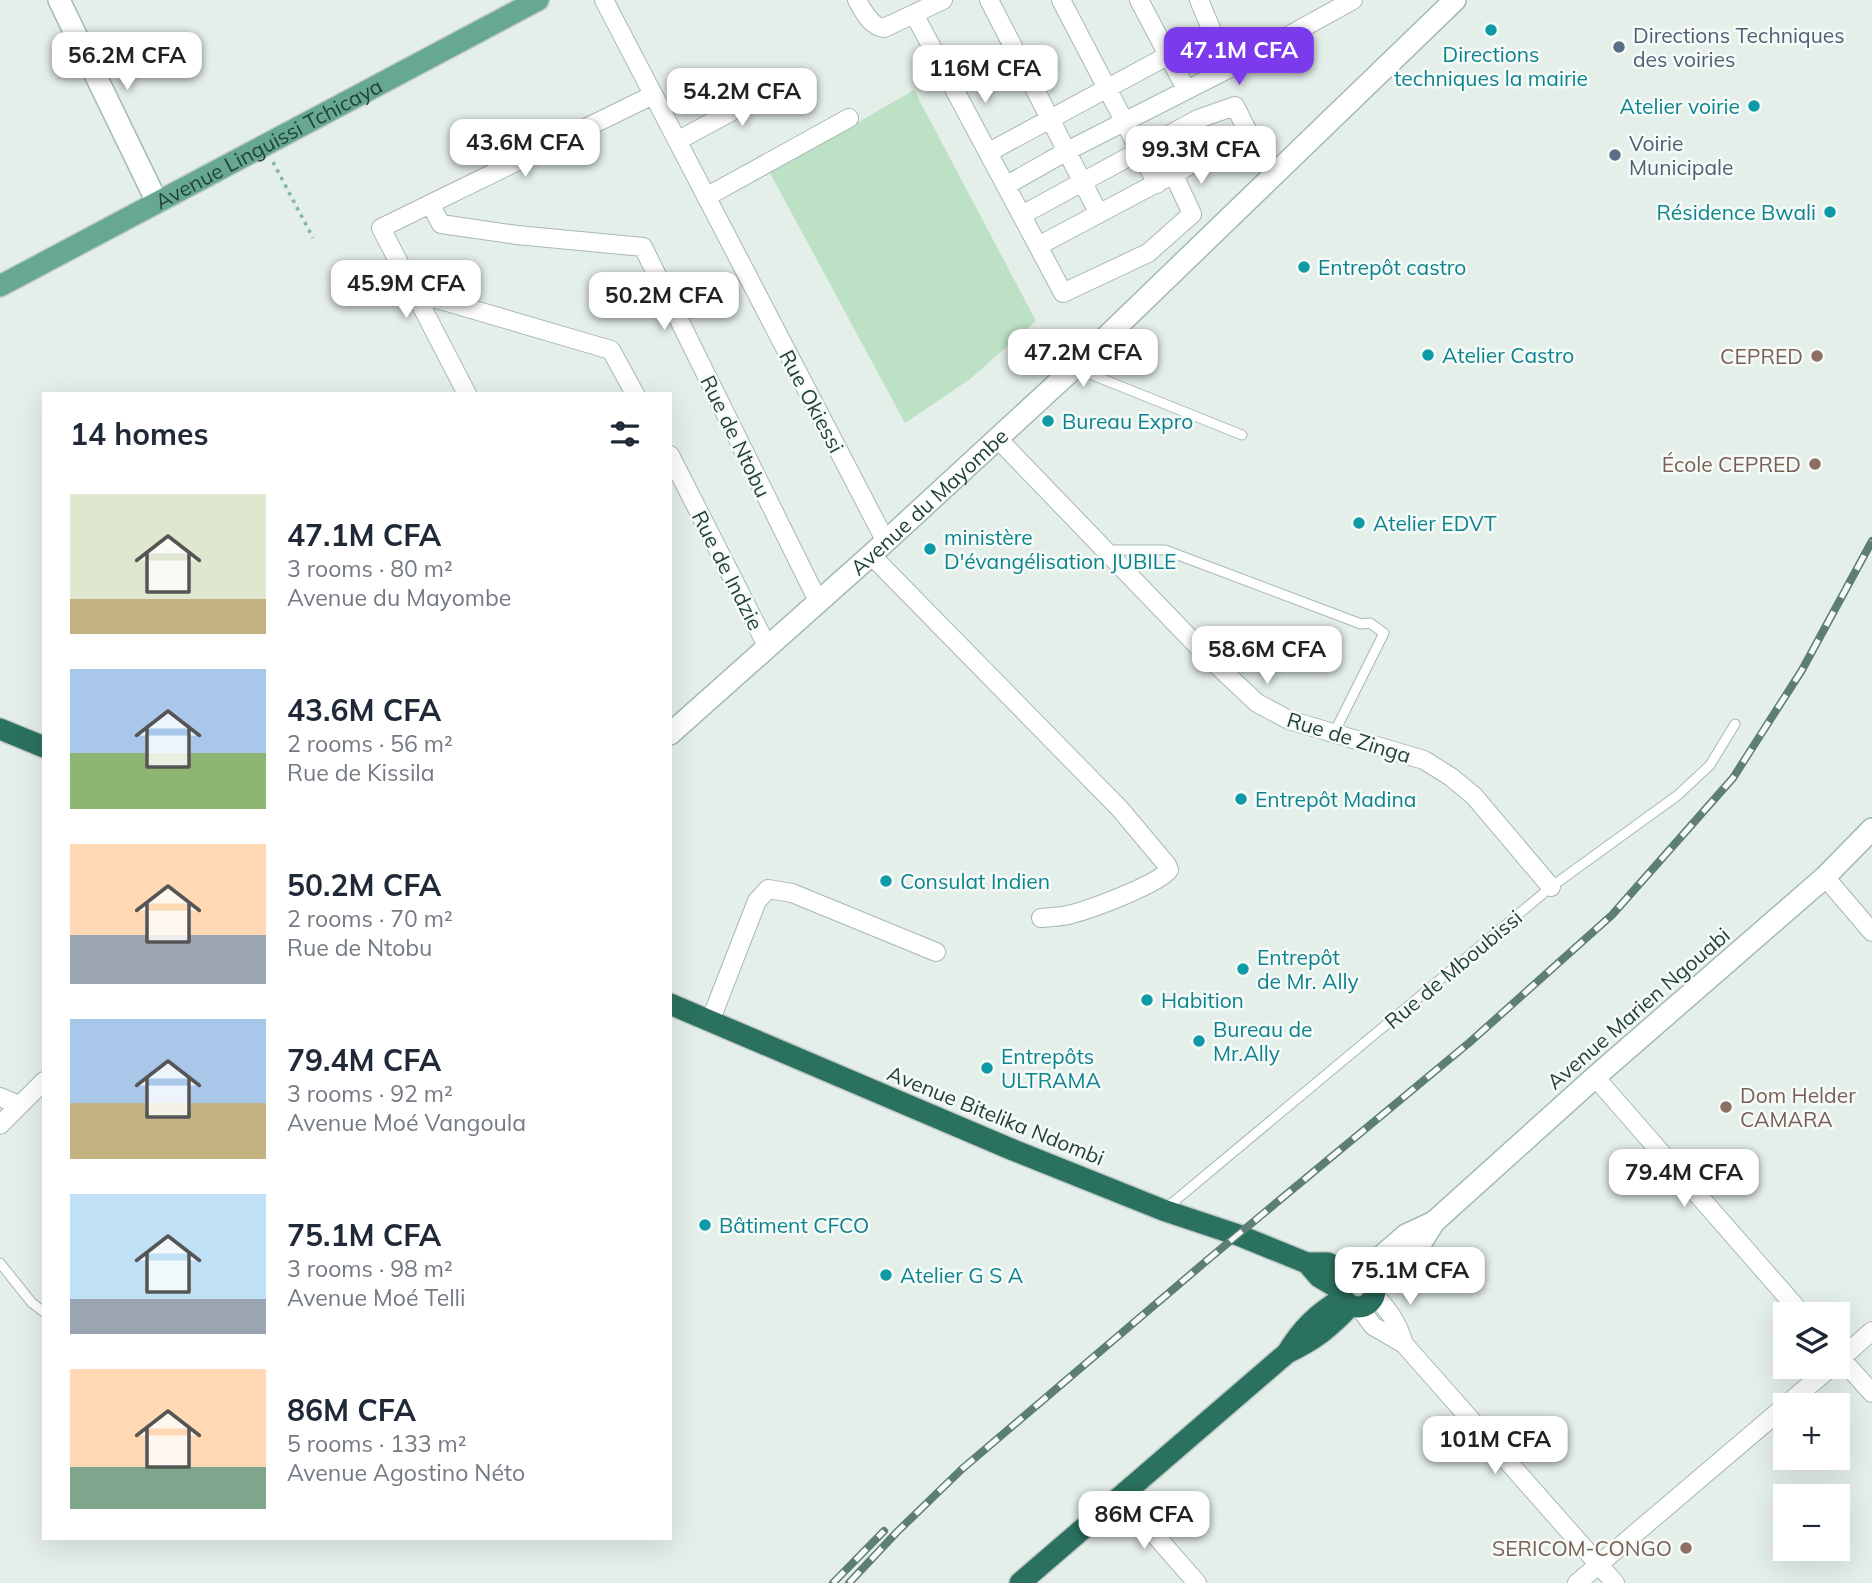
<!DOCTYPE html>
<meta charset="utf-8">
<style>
body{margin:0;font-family:Mulish,sans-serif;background:#f2f2f3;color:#1f2937;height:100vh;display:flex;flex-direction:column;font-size:26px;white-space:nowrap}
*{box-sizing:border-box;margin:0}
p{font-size:23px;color:#747a83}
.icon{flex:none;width:38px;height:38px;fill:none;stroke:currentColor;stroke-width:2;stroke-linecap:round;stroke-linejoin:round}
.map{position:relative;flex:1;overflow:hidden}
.side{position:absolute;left:42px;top:392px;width:630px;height:1148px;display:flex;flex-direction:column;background:#fff;border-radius:0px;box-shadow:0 7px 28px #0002}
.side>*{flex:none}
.controls{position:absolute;left:1773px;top:1302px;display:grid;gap:14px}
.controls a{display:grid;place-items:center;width:77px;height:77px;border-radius:0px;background:#fff;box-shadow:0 7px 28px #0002;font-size:35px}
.price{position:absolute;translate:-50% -60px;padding:0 16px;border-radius:14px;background:#fff;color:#222;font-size:23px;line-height:46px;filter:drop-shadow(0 2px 4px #0008)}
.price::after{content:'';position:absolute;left:50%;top:42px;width:21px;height:16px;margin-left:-10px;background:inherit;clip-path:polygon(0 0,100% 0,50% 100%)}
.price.active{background:#7c3aed;color:#fff}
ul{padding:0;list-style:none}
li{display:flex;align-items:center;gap:21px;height:175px;padding:0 28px}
li span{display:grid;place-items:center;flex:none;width:196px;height:140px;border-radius:0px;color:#555}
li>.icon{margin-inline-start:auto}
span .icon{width:84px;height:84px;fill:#fffc;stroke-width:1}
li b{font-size:30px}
h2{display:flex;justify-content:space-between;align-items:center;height:84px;padding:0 28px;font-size:30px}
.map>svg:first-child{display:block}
.green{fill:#bce1c4}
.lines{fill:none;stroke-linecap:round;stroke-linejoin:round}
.lane-casing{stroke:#a7b8b1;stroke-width:11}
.street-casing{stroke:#a7b8b1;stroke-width:20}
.secondary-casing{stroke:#a2bcb1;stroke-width:24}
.primary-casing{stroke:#c1cac7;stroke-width:24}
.highway-casing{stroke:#c1cac7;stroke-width:24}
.path{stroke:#83b5a3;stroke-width:3.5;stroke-dasharray:3.5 5;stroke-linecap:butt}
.lane{stroke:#fff;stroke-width:9}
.street{stroke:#fff;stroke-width:18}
.secondary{stroke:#fff;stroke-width:21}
.primary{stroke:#66a894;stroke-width:21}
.highway{stroke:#2b7160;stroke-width:21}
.rail-casing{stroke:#5d7e73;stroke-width:8}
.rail{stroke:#f6fbf8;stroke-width:5;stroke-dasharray:16;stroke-linecap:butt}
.culture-dot{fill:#0f9aa8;stroke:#f6fbf8;stroke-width:2.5}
.service-dot{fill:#5c6f8a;stroke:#f6fbf8;stroke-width:2.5}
.education-dot{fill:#8d6e63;stroke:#f6fbf8;stroke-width:2.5}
.labels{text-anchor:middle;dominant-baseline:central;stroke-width:5;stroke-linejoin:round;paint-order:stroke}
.service-label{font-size:21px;fill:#4e5e75;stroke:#f6fbf8;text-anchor:start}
.culture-label{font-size:21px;fill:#0d838f;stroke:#f6fbf8;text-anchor:start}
.street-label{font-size:21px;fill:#224338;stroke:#f6fbf8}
.education-label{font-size:21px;fill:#785e54;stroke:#f6fbf8;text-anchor:end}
</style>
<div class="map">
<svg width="1872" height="1583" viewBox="0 0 1872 1583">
<rect width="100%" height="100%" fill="#e5efea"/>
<!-- green -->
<path class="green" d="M914 90 1036 321 970 379 905 423 770 173Z"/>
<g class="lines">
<!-- lane casing -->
<g class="lane-casing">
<path id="lane" d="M1075 368 1242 435
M1107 550H1165L1361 624 1370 623 1384 633 1333 735
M1165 1209 1551 887 1678 795 1710 765 1735 724
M0 1263 32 1303 44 1312"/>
</g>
<!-- street casing -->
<g class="street-casing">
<path id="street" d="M604 0 885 540
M857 0C863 11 871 27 884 28L943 0
M989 0 1099 214
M1061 0 1157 184
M1139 0 1186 89
M1199 0 1228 69
M914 14 1038 246 1249 134 1235 106 1198 119 1022 215
M677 141 788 81
M989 152 1169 55
M1007 185 1067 151 1228 69 1353 0
M706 197 849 118
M430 204 441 224 517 235 643 247 818 601
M1038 246 1063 293 1148 253 1192 214 1174 175
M413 292 611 350 635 394
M467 394 381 228 653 95
M998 439 1208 657 1257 703 1289 720 1424 760 1451 777 1474 796 1551 887
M670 455 767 646
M871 555 1120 809 1167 865 1169 870C1157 885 1089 910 1068 915 1059 917 1050 917 1041 918
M1825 877 1872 932
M711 1019 757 901 768 889 792 893 936 952
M1595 1077 1802 1314
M0 1097 19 1105
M0 1125 44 1081
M1374 1295C1389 1310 1398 1323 1404 1344
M1359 1307 1373 1326 1404 1344 1615 1583
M1838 1355 1872 1393
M1838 1361 1872 1331
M1786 1405 1831 1367
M1120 1495 1197 1583
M1577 1583 1785 1406"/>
</g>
<!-- secondary casing -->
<g class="secondary-casing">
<g id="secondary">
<path d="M59 0 157 202"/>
<path id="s1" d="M670 734 871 555 1074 368 1455 0"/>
<path d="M1362 1273 1406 1235 1434 1222"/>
<path d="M1374 1284 1421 1243 1434 1222 1595 1077 1825 877 1872 829"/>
</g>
</g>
<!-- primary casing -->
<g class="primary-casing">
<g id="primary">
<path id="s2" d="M0 286 538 0"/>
</g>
</g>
<!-- highway casing -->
<g class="highway-casing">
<path id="highway" d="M0 729 44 747
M670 1004 1013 1150 1163 1210 1238 1235 1307 1263H1328L1351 1274
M1307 1263 1319 1277 1341 1290
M1341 1290a17 17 0 1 1 34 0a17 17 0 1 1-34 0Z
M1287 1353C1302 1328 1318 1313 1343 1298
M1020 1583 1287 1353C1314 1340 1330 1328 1351 1305"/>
</g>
<!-- path -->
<path class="path" d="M273 162 313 238"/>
<!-- lane -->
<use href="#lane" class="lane"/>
<!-- street -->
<use href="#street" class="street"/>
<!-- secondary -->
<use href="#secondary" class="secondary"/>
<!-- primary -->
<use href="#primary" class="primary"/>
<!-- highway -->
<use href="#highway" class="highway"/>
<!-- rail casing -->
<g class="rail-casing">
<path id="rail" d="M833 1583 884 1531
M849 1583 897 1532 962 1469 1211 1257 1470 1042 1612 915 1733 778 1802 670 1872 541"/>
</g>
<!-- rail -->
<use href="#rail" class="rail"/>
</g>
<!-- markers -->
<g class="culture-dot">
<circle cx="1491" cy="30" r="7"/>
<circle cx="1754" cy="106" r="7"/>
<circle cx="1830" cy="212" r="7"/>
<circle cx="1304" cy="267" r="7"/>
<circle cx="1428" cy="355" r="7"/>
<circle cx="1048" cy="421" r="7"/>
<circle cx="1359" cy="523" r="7"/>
<circle cx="930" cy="549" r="7"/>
<circle cx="1241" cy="799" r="7"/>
<circle cx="886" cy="881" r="7"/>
<circle cx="1243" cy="969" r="7"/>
<circle cx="1147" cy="1000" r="7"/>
<circle cx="1199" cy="1041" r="7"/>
<circle cx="987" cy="1068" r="7"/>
<circle cx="705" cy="1225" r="7"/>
<circle cx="886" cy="1275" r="7"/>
</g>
<g class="service-dot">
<circle cx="1619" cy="47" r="7"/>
<circle cx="1615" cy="155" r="7"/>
</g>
<g class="education-dot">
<circle cx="1817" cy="356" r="7"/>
<circle cx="1815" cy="464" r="7"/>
<circle cx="1726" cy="1107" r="7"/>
<circle cx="1686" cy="1548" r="7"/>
</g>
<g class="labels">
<!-- service labels -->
<g class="service-label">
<text x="1633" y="35">Directions Techniques<tspan x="1633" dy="24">des voiries</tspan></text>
<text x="1629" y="143">Voirie<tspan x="1629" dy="24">Municipale</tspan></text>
</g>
<!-- culture labels -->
<g class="culture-label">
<text x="1491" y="54" text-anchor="middle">Directions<tspan x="1491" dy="24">techniques la mairie</tspan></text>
<text x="1740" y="106" text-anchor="end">Atelier voirie</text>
<text x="1816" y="212" text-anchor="end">Résidence Bwali</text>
<text x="1318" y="267">Entrepôt castro</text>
<text x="1442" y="355">Atelier Castro</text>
<text x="1062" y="421">Bureau Expro</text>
<text x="1373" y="523">Atelier EDVT</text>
<text x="944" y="537">ministère<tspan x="944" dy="24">D'évangélisation JUBILE</tspan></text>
<text x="1255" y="799">Entrepôt Madina</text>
<text x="900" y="881">Consulat Indien</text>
<text x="1257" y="957">Entrepôt<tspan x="1257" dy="24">de Mr. Ally</tspan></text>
<text x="1161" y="1000">Habition</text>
<text x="1213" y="1029">Bureau de<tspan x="1213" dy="24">Mr.Ally</tspan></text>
<text x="1001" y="1056">Entrepôts<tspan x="1001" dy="24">ULTRAMA</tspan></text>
<text x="719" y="1225">Bâtiment CFCO</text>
<text x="900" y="1275">Atelier G S A</text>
</g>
<!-- street labels -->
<g class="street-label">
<text stroke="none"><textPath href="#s2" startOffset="304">Avenue Linguissi Tchicaya</textPath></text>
<text transform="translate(812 401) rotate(62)">Rue Okiessi</text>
<text transform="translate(736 436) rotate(64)">Rue de Ntobu</text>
<text stroke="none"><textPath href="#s1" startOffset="348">Avenue du Mayombe</textPath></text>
<text transform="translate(728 570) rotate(63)">Rue de Indzie</text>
<text transform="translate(1349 737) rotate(17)">Rue de Zinga</text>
<text transform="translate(1453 969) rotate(-40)">Rue de Mboubissi</text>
<text transform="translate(1638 1008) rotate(-41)">Avenue Marien Ngouabi</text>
<text transform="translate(996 1115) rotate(22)">Avenue Bitelika Ndombi</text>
</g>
<!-- education labels -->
<g class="education-label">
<text x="1803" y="356">CEPRED</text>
<text x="1801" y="464">École CEPRED</text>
<text x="1740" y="1095" text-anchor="start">Dom Helder<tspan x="1740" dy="24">CAMARA</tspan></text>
<text x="1672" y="1548">SERICOM-CONGO</text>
</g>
</g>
</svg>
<div class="controls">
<a><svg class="icon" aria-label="layers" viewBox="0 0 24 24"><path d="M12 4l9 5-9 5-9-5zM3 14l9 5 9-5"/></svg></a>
<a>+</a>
<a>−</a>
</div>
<b class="price active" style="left:1239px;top:87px">47.1M CFA</b>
<b class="price" style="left:127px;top:92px">56.2M CFA</b>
<b class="price" style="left:985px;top:105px">116M CFA</b>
<b class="price" style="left:742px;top:128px">54.2M CFA</b>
<b class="price" style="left:525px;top:179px">43.6M CFA</b>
<b class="price" style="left:1201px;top:186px">99.3M CFA</b>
<b class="price" style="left:406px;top:320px">45.9M CFA</b>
<b class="price" style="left:664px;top:332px">50.2M CFA</b>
<b class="price" style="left:1083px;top:389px">47.2M CFA</b>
<b class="price" style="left:1267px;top:686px">58.6M CFA</b>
<b class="price" style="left:1684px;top:1209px">79.4M CFA</b>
<b class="price" style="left:1410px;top:1307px">75.1M CFA</b>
<b class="price" style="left:1495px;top:1476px">101M CFA</b>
<b class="price" style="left:1144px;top:1551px">86M CFA</b>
<section class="side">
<h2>14 homes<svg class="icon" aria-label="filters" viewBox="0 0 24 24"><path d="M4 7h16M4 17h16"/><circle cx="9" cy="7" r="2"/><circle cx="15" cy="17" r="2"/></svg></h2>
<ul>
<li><span style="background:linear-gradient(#dfe7d0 75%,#c2b280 0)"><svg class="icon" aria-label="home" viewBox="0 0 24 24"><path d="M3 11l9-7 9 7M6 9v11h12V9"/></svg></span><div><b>47.1M CFA</b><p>3 rooms · 80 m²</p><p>Avenue du Mayombe</p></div></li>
<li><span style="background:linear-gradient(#a9c7e8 60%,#8fb573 0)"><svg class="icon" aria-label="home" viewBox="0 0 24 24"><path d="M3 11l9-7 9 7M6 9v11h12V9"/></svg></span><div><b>43.6M CFA</b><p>2 rooms · 56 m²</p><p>Rue de Kissila</p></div></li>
<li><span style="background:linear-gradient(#ffd9b3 65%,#9aa5b1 0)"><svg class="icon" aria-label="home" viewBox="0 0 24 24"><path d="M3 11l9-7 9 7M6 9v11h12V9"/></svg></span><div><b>50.2M CFA</b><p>2 rooms · 70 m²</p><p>Rue de Ntobu</p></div></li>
<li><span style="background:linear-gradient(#a9c7e8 60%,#c2b280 0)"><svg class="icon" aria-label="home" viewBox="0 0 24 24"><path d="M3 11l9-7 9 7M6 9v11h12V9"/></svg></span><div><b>79.4M CFA</b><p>3 rooms · 92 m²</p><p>Avenue Moé Vangoula</p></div></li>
<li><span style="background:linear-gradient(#bfe0f5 75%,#9aa5b1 0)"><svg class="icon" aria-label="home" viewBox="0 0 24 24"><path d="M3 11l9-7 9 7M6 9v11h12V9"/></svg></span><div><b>75.1M CFA</b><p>3 rooms · 98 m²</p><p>Avenue Moé Telli</p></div></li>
<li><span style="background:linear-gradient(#ffd9b3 70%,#7fa58c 0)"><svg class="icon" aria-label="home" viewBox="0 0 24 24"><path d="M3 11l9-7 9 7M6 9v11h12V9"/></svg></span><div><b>86M CFA</b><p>5 rooms · 133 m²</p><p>Avenue Agostino Néto</p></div></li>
</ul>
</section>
</div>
